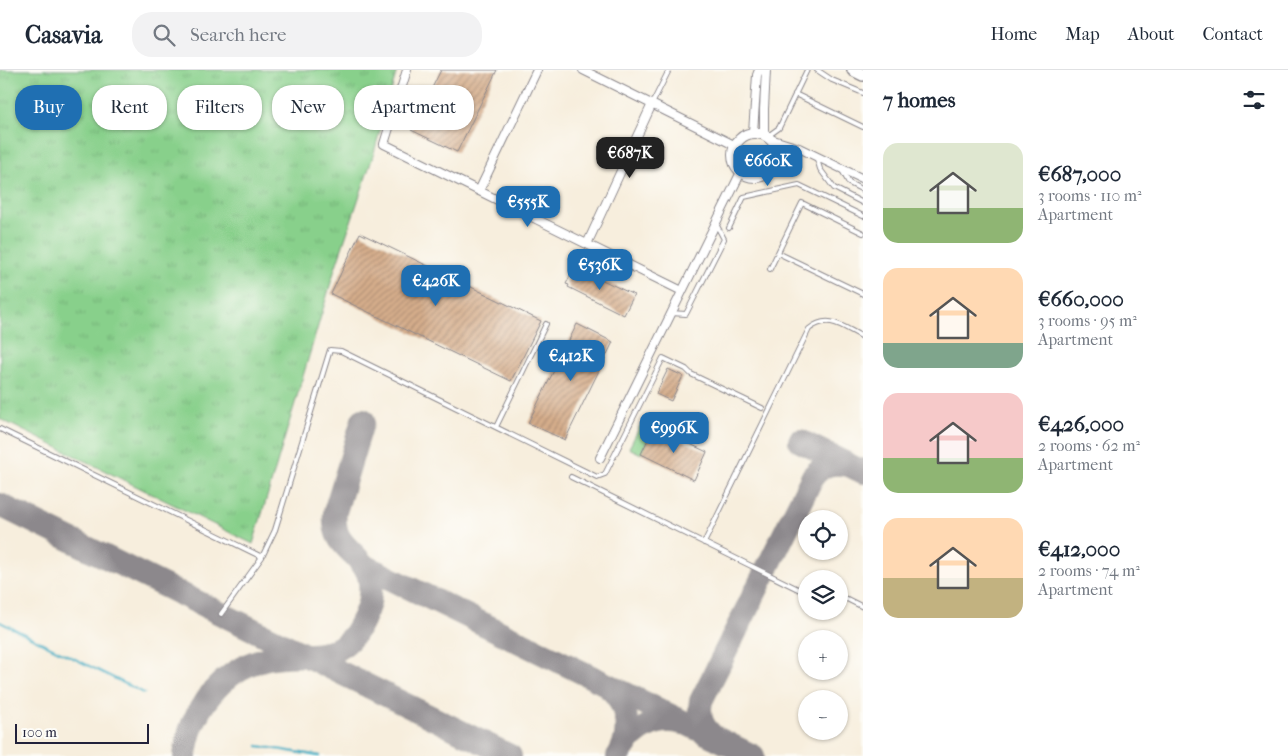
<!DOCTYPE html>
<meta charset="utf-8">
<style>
body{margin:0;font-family:"IM FELL French Canon",serif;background:#f2f2f3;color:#1f2937;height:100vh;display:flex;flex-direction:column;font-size:19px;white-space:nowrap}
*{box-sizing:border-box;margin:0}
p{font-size:16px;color:#747a83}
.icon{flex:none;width:28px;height:28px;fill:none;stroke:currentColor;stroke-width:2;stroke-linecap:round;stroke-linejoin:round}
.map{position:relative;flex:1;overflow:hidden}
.panel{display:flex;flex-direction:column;background:#fff;width:425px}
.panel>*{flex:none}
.guide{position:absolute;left:15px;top:15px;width:475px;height:45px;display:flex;gap:10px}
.controls{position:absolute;left:798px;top:440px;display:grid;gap:10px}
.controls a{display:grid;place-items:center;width:50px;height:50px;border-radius:50%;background:#fff;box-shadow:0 1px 4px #0004;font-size:25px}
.scale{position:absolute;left:15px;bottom:12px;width:134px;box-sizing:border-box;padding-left:5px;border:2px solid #22223b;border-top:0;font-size:14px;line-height:18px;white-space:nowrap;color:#22223b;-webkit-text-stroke:4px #fdfcf7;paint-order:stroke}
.price{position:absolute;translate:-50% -42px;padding:0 11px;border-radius:10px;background:#1f6fb2;color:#fff;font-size:16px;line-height:32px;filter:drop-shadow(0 1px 2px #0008)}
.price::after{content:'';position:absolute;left:50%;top:30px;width:15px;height:11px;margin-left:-8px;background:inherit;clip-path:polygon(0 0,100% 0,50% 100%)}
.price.current{background:#222;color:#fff}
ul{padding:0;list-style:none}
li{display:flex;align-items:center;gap:15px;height:125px;padding:0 20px}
li span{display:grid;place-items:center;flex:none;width:140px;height:100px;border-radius:15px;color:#555}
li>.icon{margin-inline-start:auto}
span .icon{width:60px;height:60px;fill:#fffc;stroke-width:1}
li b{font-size:21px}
h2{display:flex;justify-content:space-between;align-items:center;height:60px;padding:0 20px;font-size:21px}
.tag{padding:0 18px;border-radius:20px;background:#fff;box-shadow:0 1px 4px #0004;font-size:18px;line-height:45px}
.tag.current{background:#1f6fb2;color:#fff}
header{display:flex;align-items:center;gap:30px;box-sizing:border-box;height:70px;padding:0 25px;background:#fff;border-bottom:1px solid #e0e1e3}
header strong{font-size:24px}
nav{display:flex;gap:28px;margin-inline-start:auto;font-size:18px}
.search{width:350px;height:45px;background:#f2f2f3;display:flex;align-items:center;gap:12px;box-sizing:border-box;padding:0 18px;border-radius:20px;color:#747a83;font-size:19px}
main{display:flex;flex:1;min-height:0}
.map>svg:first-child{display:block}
.grass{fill:url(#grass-tufts);stroke:#557963}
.pitch{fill:#88d08b;stroke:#557963}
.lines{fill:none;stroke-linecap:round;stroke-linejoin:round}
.stream{stroke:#45aec4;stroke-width:2.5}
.taxiway{stroke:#8c888c;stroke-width:24}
.building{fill:url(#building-hatch)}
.service-casing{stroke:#8c888c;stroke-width:6}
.minor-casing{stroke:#8c888c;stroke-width:10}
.tertiary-casing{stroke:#8c888c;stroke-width:12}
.secondary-casing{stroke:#8c888c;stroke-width:14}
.service{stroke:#fff;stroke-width:4}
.minor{stroke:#fff;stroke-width:8}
.tertiary{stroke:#fff;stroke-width:10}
.secondary{stroke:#fff;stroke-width:11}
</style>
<header>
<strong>Casavia</strong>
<div class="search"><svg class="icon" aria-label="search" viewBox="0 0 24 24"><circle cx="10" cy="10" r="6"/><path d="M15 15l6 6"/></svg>Search here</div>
<nav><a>Home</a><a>Map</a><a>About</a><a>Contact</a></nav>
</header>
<main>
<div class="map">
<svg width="863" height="686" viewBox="0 0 863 686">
<defs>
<pattern id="grass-tufts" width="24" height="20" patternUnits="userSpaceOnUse" patternTransform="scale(1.25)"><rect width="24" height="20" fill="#88d08b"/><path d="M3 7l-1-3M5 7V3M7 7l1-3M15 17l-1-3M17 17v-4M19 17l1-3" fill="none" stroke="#75b279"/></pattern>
<pattern id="building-hatch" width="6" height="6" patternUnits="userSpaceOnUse" patternTransform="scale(1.25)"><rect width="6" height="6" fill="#d5ad8b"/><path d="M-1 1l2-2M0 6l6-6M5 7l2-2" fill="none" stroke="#ac8c73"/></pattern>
</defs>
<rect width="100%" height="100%" fill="#fdfcf7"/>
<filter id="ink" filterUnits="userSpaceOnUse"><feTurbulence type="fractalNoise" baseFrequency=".02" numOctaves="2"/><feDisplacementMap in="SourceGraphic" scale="10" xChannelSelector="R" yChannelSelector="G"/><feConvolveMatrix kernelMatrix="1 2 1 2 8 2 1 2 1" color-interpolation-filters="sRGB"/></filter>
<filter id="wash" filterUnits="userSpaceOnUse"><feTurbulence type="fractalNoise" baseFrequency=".0096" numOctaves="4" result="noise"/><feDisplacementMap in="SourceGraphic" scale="20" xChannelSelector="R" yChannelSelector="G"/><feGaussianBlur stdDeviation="1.12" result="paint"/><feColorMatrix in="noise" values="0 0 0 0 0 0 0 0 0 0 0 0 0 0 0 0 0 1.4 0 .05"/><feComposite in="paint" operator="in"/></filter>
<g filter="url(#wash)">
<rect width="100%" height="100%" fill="#f7eedd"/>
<!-- grass -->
<path class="grass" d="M0 0H397L373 86 335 199 253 474 0 349Z"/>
<!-- pitch -->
<path class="pitch" d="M641 354 653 359 641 384 629 378Z"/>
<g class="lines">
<!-- stream -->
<path class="stream" d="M0 552 144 623
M258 676 320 686"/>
<!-- taxiway -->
<path class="taxiway" d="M800 371 863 402
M0 435 510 686
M361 494 428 527 753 686
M606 615C628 631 633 664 618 686
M714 667C702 657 698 647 701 631L813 406C824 394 832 392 848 395
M622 680C635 659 658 646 682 653
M185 686C189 642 221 601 264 589 297 580 332 596 355 563 361 554 366 543 369 533 371 522 371 508 366 499 351 476 332 475 335 442L363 350"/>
</g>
<g id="blocks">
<!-- building -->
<path class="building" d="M441 0H497L457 82 411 60Z
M360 163 541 251 511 311 331 224Z
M577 198 634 225 624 245 568 217 569 215 566 214 571 204 574 205Z
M577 254 613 272 565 370 528 353Z
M668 299 683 306 671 331 656 324Z
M653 359 659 362 660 360 707 382 694 410 641 384Z"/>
</g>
</g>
<g filter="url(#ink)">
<use href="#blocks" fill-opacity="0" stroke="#8c888c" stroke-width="1"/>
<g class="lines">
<!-- service casing -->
<g class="service-casing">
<path id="service" d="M817 0 832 10 863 23
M795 24 863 57
M652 34 669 0
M768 66 779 58 807 0
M817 89 820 99 834 118 863 133
M842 100 849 113 863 120
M729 158 744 127 799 115 863 146
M778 183 863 224
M770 199 802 133 863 163
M671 243 686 244 724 169 716 154
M496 357 546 254
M0 359 262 487
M571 407 806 523
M704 473 809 259C829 243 843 257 863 267
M839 528 847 529 863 537
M221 544 262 487 275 460 330 280 341 281 597 407 605 404 663 288 686 299 691 304 762 338"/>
</g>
<!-- minor casing -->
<g class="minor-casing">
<path id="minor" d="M407 0 384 74 682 221
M583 0 734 75
M753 62 757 5 759 0
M764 64V39L766 0
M770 69 799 78 863 109
M777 88 799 78
M479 121 537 0
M587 174 652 34
M600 388 741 102"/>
</g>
<!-- tertiary casing -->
<g class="tertiary-casing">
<path id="tertiary" d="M733 85a22 22 0 1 1 44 0a22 22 0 1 1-44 0Z"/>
</g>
<!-- secondary casing -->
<g class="secondary-casing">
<path id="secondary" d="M853 0 863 5"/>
</g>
<!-- service -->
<use href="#service" class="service"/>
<!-- minor -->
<use href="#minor" class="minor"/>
<!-- tertiary -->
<use href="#tertiary" class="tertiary"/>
<!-- secondary -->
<use href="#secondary" class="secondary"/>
</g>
</g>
</svg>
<div class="controls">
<a><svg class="icon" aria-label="locate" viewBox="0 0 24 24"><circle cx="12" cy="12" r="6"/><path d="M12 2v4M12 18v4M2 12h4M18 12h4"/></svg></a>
<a><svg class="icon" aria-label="layers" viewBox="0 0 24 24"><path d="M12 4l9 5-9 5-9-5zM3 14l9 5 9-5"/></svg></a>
<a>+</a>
<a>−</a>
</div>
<div class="scale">100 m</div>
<b class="price current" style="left:630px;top:109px">€687K</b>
<b class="price" style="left:768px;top:117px">€660K</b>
<b class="price" style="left:528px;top:158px">€555K</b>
<b class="price" style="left:600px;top:221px">€536K</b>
<b class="price" style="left:436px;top:237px">€426K</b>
<b class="price" style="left:571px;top:312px">€412K</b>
<b class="price" style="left:674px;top:384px">€996K</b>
<div class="guide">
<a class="tag current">Buy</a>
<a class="tag">Rent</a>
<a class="tag">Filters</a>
<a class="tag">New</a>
<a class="tag">Apartment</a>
</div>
</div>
<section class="panel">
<h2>7 homes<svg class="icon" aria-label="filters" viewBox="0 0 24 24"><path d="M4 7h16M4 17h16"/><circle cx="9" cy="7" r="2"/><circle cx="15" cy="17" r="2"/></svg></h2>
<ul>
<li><span style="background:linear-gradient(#dfe7d0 65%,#8fb573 0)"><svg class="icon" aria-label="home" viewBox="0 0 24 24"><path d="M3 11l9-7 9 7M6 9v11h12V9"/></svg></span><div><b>€687,000</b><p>3 rooms · 110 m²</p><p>Apartment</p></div></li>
<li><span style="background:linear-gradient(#ffd9b3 75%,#7fa58c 0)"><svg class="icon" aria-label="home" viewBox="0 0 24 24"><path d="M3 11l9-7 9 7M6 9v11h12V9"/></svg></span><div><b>€660,000</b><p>3 rooms · 95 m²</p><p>Apartment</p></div></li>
<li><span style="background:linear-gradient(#f6c9c9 65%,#8fb573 0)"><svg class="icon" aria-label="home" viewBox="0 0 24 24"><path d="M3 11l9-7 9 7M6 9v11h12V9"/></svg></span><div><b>€426,000</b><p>2 rooms · 62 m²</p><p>Apartment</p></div></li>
<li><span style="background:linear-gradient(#ffd9b3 60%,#c2b280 0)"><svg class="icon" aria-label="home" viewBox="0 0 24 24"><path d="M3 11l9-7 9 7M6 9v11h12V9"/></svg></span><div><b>€412,000</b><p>2 rooms · 74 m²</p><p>Apartment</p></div></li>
</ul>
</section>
</main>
